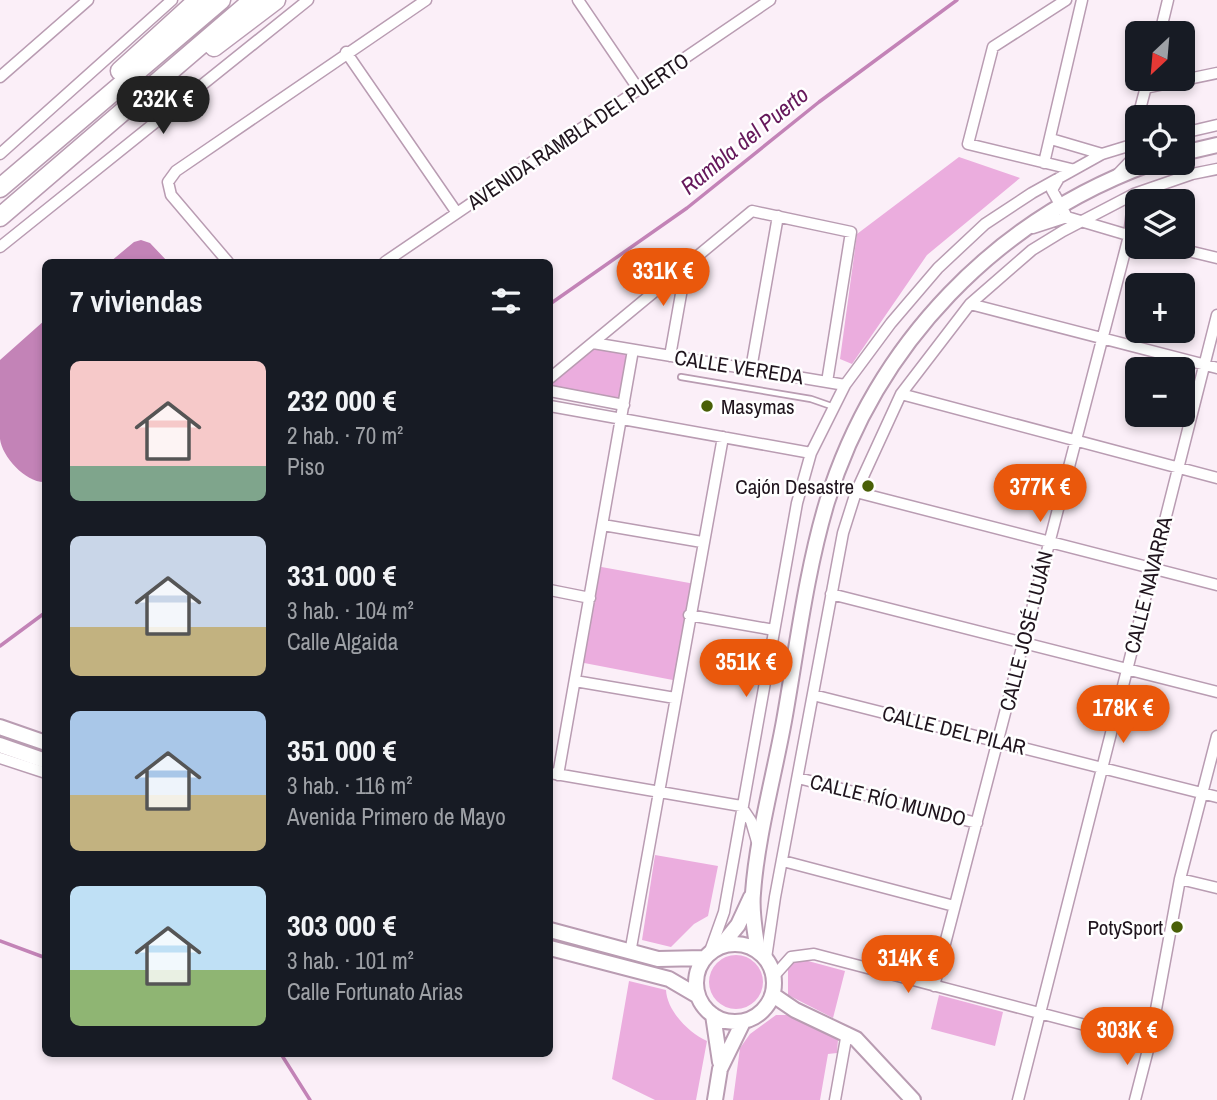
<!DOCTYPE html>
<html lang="es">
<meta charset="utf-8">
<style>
body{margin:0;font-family:"Archivo Narrow",sans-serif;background:#242831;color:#f1f3f6;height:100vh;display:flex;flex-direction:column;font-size:26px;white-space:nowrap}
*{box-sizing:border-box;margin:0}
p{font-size:23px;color:#9ea1a6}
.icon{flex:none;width:38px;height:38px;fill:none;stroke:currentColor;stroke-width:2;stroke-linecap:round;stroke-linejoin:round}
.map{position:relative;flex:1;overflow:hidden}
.side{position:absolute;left:42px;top:259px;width:511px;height:798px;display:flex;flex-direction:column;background:#171b24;border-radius:10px;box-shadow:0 4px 10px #0003}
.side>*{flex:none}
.needle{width:46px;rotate:206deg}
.controls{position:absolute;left:1125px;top:21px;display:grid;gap:14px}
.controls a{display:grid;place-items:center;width:70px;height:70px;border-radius:10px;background:#171b24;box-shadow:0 4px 10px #0003;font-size:35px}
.price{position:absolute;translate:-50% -60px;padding:0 16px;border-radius:24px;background:#ea580c;color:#fff;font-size:23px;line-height:46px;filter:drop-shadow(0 2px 4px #0008)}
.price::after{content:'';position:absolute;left:50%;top:42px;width:21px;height:16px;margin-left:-10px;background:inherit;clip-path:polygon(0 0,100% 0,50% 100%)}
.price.selected{background:#222;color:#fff}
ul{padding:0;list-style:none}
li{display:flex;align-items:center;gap:21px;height:175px;padding:0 28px}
li span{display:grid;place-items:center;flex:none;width:196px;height:140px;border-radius:10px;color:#555}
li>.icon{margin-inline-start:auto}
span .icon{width:84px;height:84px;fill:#fffc;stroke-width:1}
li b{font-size:30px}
h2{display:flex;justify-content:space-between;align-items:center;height:84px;padding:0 28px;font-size:30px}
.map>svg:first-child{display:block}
.green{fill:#ebadde}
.water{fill:#c383b7}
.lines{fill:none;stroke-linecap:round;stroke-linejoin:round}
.stream{stroke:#c383b7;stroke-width:3.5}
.lane-casing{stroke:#b99cb2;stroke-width:8}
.street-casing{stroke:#b99cb2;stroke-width:13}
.primary-casing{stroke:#b99cb2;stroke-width:18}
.highway-casing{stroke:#b99cb2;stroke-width:21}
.lane{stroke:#fff;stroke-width:4.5}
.street{stroke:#fff;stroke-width:10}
.primary{stroke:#fff;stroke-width:14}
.highway{stroke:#fff;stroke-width:18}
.poi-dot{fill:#495f07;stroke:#fff;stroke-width:2.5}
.labels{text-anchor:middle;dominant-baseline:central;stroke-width:5;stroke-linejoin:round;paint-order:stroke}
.street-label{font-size:21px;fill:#20151e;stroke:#fff}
.poi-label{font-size:21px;fill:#20151e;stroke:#fff;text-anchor:end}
.water-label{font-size:23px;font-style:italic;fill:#65185b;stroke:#fff}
</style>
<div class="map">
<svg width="1217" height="1100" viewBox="0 0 1217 1100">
<rect width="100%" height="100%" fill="#fbeff8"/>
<!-- green -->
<path class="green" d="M959 157 1020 178 927 255 852 364 840 359 857 234Z
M593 343 633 350 624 405 550 391V377Z
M596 566 695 584 678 681 579 662Z
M655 855 718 866 708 916 694 924 671 947 642 940Z
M709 982a27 27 0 1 1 54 0a27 27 0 1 1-54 0Z
M797 958 845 971 833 1018 788 995V968Z
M629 981 666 990C667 1011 689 1033 707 1041L696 1100H655L612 1079Z
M939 995 1003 1012 995 1046 931 1029Z
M776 1015H791L838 1040 837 1053 828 1054 820 1100H733L740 1048 750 1034Z"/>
<!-- water -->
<path class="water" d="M141 240 150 243 168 262H110L134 242Z
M45 320 46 482C27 484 2 457 0 439 0 414 0 386 0 360Z"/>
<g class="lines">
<!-- stream -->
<path class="stream" d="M550 304 687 208 819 102 957 0
M0 646 46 612
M0 941 46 958
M281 1054 310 1100"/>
<!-- lane casing -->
<g class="lane-casing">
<path id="lane" d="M681 377 811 399 834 407"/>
</g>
<!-- street casing -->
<g class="street-casing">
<path id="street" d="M578 0 639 90
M1066 0 993 47 968 144 1071 169
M1160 33 1168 0
M346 52 457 213
M0 77 88 0
M1145 88 1217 73
M1138 117 1148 79
M1138 118 1134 130 1138 146
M1183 133 1217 125
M1051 139 1102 154
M0 154 172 0
M1044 163 1082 0
M1116 176 1138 153
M1059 178 1052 190 1067 217 1138 238
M1033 228 1067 217
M0 247 308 0
M1172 247 1217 258
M228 262 171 195 168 182 176 171 426 0
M385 262 770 0
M970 304 1217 368
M593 343 845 385
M670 356 686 266
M751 369 778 216
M550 378 752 211 851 232 827 382
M550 391 624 405
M901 394 1217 478
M550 406 811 453
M856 492 1217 585
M603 525 702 542
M550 590 590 598
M831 594 1217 692
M689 615 774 630
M575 681 675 698
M813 695 1217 797
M0 758 46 773
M550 773 741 806 751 821 758 845
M558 775 633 350
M798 778 977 823
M783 861 954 906
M1180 879 1217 888
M630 953 723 437
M709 954 724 912 797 503 811 453 845 385 891 323 938 268 985 224 1032 193 1102 154 1138 143
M766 958 775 897 843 533 856 492 901 394 970 304 1032 250 1063 231 1134 194 1192 174 1217 169
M774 976 791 957 814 954 1150 1042
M934 986 1129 236 1134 194
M835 1100 847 1033
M1018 1100 1217 315
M1135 1100 1150 1042 1180 879 1217 736"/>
</g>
<!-- primary casing -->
<g class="primary-casing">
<path id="primary" d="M1183 153 1217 145
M0 727 46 743
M0 745 46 761
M550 930 658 959 704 958
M696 983a39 39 0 1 1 78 0a39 39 0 1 1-78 0Z
M721 946 738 925 751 897
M550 948 669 979 698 996
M758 951C755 932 751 912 753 893 757 837 774 776 784 721 797 648 806 572 827 502 876 344 996 219 1152 163
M773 995 795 1010 856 1039 913 1100
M713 1015 720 1062
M715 1100 720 1069 743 1022"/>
</g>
<!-- highway casing -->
<g class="highway-casing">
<path id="highway" d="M214 47 276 0
M120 71 198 0
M0 188 221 0
M0 217 253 0"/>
</g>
<!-- lane -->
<use href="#lane" class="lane"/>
<!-- street -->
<use href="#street" class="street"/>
<!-- primary -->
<use href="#primary" class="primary"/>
<!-- highway -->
<use href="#highway" class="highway"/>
</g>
<!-- markers -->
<g class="poi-dot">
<circle cx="707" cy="406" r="7"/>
<circle cx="868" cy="486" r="7"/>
<circle cx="1177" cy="927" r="7"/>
</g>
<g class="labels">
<!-- street labels -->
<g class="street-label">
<text transform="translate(578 131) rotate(-34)">AVENIDA RAMBLA DEL PUERTO</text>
<text transform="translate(739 367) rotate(9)">CALLE VEREDA</text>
<text transform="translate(1148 585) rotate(-76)">CALLE NAVARRA</text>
<text transform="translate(1026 631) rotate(-76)">CALLE JOSÉ LUJÁN</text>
<text transform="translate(954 730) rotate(14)">CALLE DEL PILAR</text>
<text transform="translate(888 800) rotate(14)">CALLE RÍO MUNDO</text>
</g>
<!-- poi labels -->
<g class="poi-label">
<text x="721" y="406" text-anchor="start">Masymas</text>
<text x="854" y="486">Cajón Desastre</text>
<text x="1163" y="927">PotySport</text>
</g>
<!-- water labels -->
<g class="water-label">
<text transform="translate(744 140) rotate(-39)">Rambla del Puerto</text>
</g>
</g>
</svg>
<div class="controls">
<a><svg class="needle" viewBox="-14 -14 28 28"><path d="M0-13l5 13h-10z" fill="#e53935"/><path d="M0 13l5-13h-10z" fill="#9ea1a6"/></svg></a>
<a><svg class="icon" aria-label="locate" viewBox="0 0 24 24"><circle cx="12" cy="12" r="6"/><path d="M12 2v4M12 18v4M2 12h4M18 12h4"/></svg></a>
<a><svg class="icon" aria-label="layers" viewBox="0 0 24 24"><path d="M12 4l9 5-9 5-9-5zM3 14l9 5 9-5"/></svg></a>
<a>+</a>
<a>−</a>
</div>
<b class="price selected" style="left:163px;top:136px">232K €</b>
<b class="price" style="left:663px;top:308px">331K €</b>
<b class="price" style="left:1040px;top:524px">377K €</b>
<b class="price" style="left:746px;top:699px">351K €</b>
<b class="price" style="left:1123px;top:745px">178K €</b>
<b class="price" style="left:908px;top:995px">314K €</b>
<b class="price" style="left:1127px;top:1067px">303K €</b>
<section class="side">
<h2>7 viviendas<svg class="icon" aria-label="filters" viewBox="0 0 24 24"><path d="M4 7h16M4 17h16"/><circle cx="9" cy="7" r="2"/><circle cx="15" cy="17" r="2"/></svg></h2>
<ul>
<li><span style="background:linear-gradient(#f6c9c9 75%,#7fa58c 0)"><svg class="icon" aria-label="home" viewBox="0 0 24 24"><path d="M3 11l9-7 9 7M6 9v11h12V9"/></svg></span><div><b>232 000 €</b><p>2 hab. · 70 m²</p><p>Piso</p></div></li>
<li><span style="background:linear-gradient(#c9d6e8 65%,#c2b280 0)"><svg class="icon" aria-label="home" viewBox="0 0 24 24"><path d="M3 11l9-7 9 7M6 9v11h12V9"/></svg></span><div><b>331 000 €</b><p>3 hab. · 104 m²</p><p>Calle Algaida</p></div></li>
<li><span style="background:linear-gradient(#a9c7e8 60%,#c2b280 0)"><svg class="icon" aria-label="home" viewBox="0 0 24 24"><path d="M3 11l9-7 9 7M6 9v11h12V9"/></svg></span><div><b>351 000 €</b><p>3 hab. · 116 m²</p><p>Avenida Primero de Mayo</p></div></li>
<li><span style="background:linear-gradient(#bfe0f5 60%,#8fb573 0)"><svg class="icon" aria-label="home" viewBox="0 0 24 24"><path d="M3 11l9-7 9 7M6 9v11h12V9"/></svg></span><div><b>303 000 €</b><p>3 hab. · 101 m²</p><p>Calle Fortunato Arias</p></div></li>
</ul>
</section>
</div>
